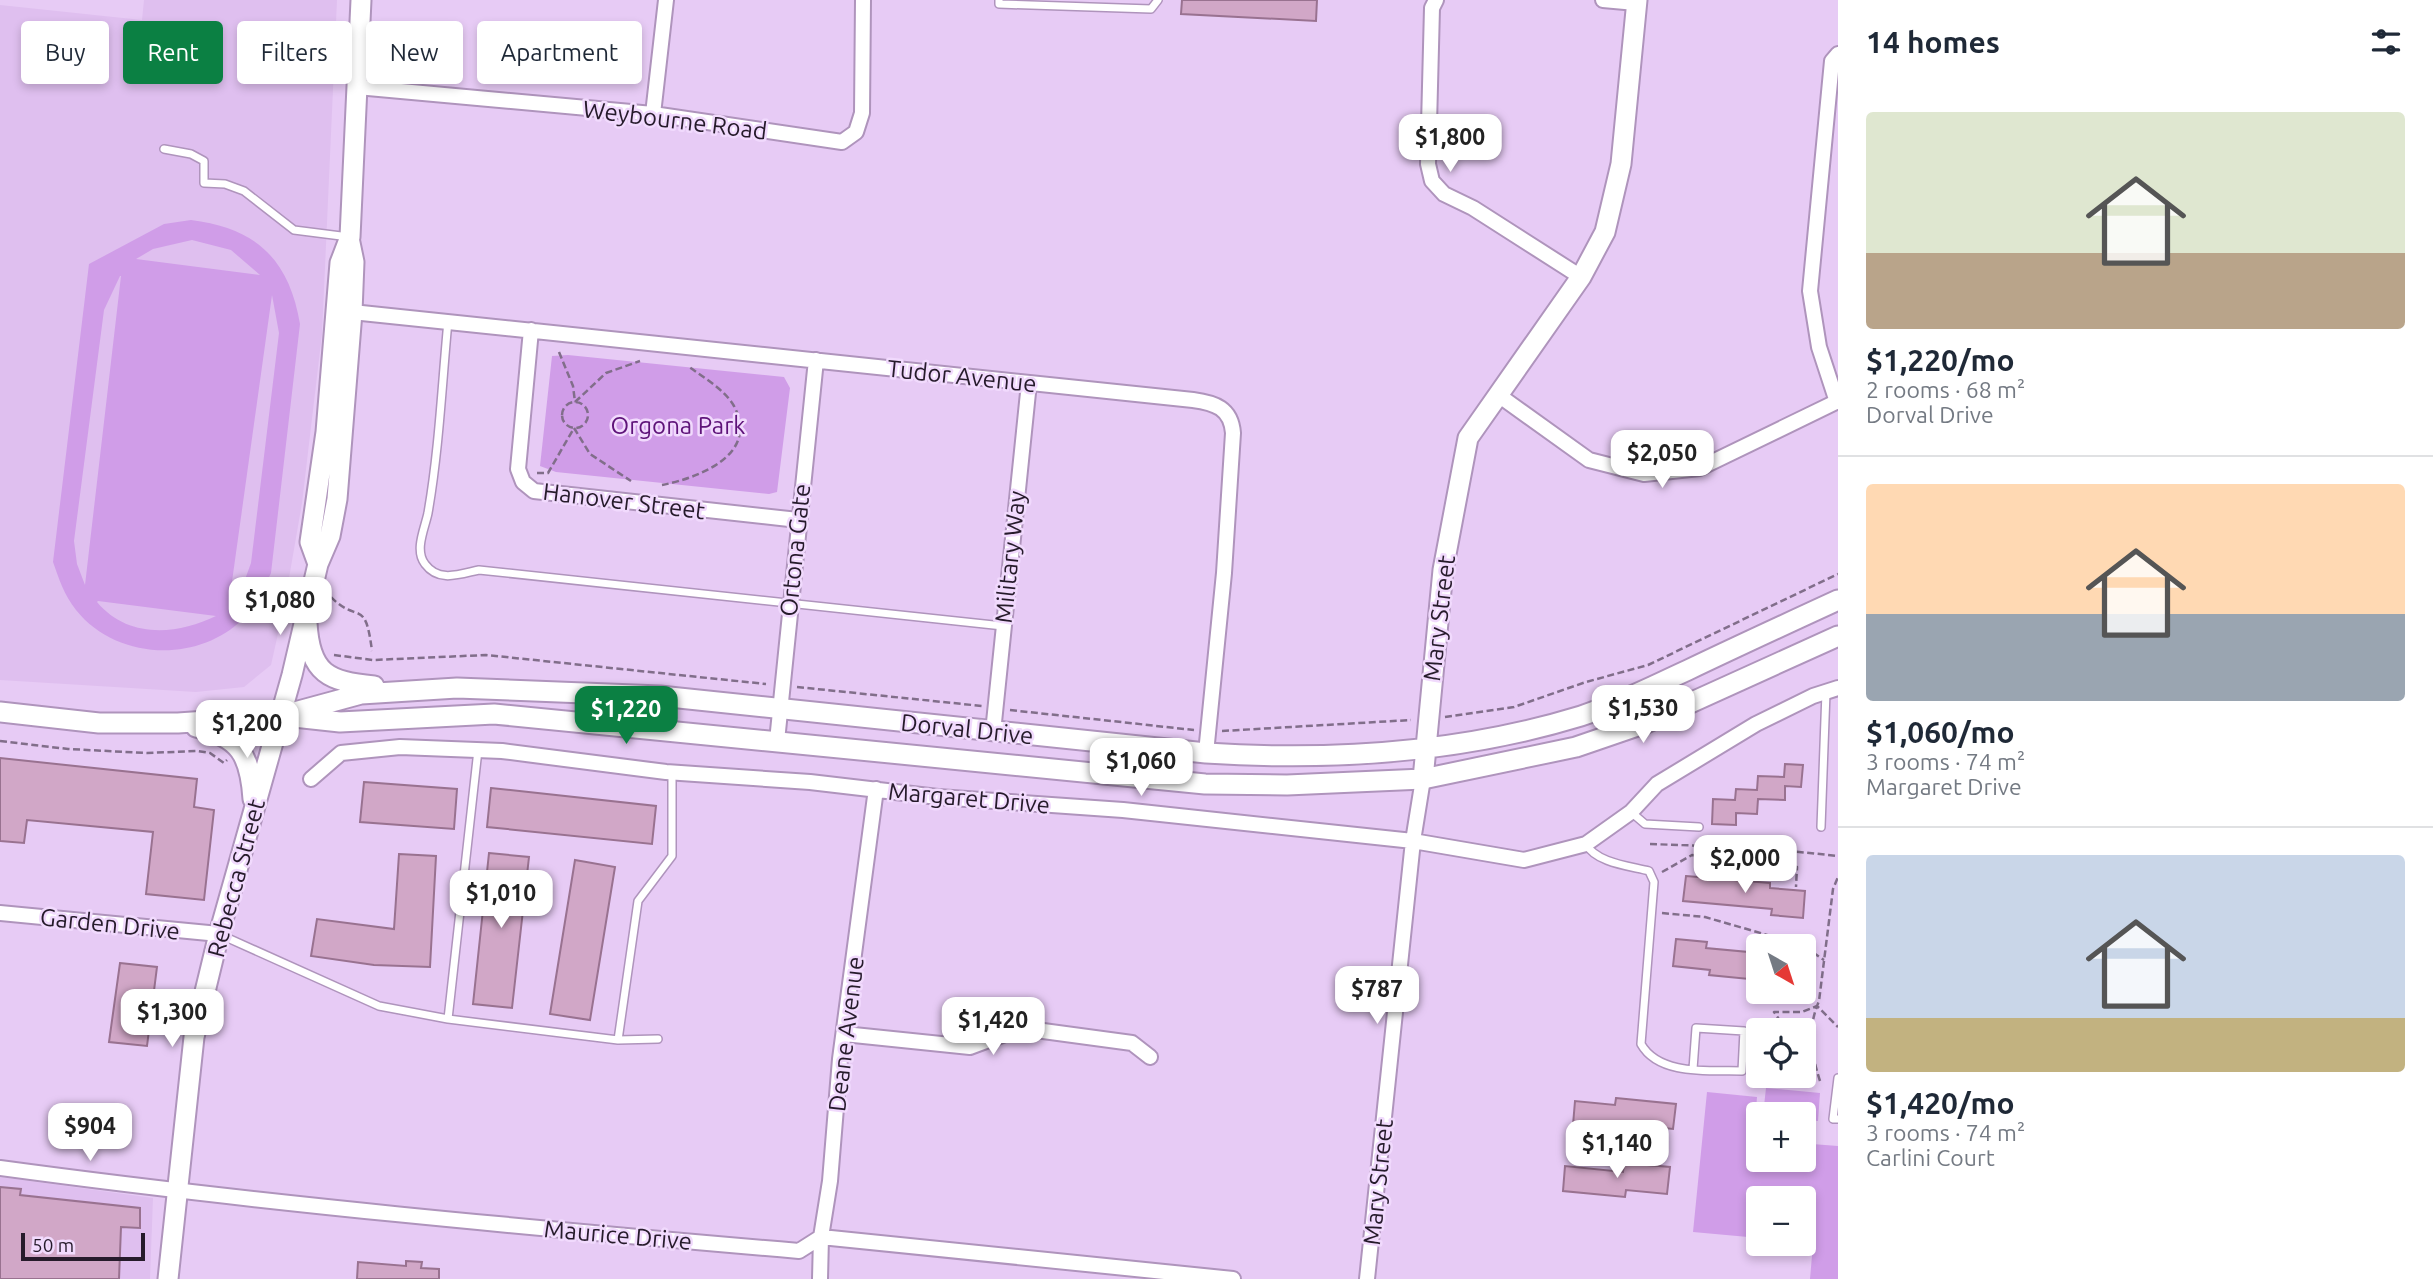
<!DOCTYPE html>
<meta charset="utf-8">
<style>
body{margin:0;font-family:Ubuntu,sans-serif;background:#f2f2f3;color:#1f2937;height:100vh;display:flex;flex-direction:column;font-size:26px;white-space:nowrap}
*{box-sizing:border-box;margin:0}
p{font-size:23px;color:#747a83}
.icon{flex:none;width:38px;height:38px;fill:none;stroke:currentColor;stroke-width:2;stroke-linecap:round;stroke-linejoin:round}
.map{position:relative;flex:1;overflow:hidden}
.sheet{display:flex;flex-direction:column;background:#fff;width:595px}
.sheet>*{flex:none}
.guide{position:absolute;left:21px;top:21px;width:665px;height:63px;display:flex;gap:14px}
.needle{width:46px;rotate:141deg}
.controls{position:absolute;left:1746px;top:934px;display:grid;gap:14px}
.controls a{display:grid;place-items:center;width:70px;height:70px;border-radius:7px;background:#fff;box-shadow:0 4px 10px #0003;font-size:35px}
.scale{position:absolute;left:21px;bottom:18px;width:124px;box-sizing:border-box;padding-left:7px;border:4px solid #261b2b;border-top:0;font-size:19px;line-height:24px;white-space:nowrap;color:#261b2b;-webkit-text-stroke:5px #f1dafd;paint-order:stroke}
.price{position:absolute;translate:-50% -60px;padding:0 16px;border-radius:14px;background:#fff;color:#222;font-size:23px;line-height:46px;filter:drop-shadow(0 2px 4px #0008)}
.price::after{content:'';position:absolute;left:50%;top:42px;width:21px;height:16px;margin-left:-10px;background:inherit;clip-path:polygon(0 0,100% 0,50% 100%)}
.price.active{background:#0b8043;color:#fff}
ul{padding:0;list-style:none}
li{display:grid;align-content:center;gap:14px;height:371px;padding:0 28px}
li+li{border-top:2px solid #e0e1e3}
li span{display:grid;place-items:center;height:217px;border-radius:7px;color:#555}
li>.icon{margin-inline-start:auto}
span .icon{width:126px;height:126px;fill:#fffc;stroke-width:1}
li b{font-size:30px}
h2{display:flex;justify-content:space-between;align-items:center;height:84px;padding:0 28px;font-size:30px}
.tag{padding:0 24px;border-radius:7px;background:#fff;box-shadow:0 4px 10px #0003;font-size:24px;line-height:63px}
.tag.active{background:#0b8043;color:#fff}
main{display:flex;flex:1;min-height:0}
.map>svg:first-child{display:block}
.built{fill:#dfbfef}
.green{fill:#d09de8;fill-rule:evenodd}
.building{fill:#d1a7c7;stroke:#997290;stroke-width:2}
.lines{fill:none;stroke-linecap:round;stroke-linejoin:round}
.lane-casing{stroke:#af94bc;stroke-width:10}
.street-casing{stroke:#af94bc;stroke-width:18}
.secondary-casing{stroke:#af94bc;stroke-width:23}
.path{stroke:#816e8a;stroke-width:2.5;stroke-dasharray:7 3.5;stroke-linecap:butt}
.lane{stroke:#fff;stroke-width:7}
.street{stroke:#fff;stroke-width:14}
.secondary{stroke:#fff;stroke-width:19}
.labels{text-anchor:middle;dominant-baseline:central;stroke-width:5;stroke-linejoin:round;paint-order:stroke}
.street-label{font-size:24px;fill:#261b2b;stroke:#f1dafd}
.park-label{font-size:24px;fill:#5e1379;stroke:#f1dafd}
</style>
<main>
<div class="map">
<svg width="1838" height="1279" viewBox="0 0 1838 1279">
<rect width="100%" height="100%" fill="#e7cbf5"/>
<!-- built -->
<path class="built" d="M144 0H337L322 334 302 503 284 607 271 665 244 687 196 692 0 680V5L142 20Z
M0 1177 153 1198 150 1279H0Z"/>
<!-- green -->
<path class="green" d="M191 220C256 228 289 259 300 324L271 573C263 589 256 606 243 619 197 664 116 660 76 610 64 595 59 579 53 562L89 264 164 224ZM192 240 231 250 260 275 136 259 153 249ZM120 276H121L85 585 77 564 74 541 104 310ZM272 295 279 333 251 563 243 585 229 603ZM97 602 98 601 216 616C177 635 128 639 97 602Z
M568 355 784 377 790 388 777 492 769 494 556 472 540 466 552 356Z
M1766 1088 1820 1093 1818 1121 1804 1120V1115H1763Z
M1707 1092 1757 1097 1755 1122 1759 1123V1160H1804V1127L1814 1128 1812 1144 1838 1146V1279H1810L1813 1244 1804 1243V1199H1759V1238L1693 1232Z"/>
<!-- building -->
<path class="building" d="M1182 0H1317L1316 21 1181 14Z
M0 758 197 779 194 807 214 810 204 900 146 894 153 832 27 820 24 843 0 841Z
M1785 764 1803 765 1801 787 1785 786V800L1758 799 1757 814 1736 813V825L1712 824 1713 799 1735 800 1736 789 1757 790 1758 776 1784 777Z
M364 782 457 789 454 829 360 822Z
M491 788 656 806 652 844 487 827Z
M489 853 529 857 512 1008 473 1004Z
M399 854 436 856 430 967 374 965 311 956 317 919 394 929Z
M575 860 615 867 590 1020 550 1014Z
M1686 876 1770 883V888L1805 891 1803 918 1771 915 1772 909 1683 901Z
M1676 939 1707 942 1706 948 1759 953V980L1709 975 1710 970 1673 966Z
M120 963 157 967 147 1046 109 1042Z
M1616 1098 1676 1104 1673 1129 1617 1123V1129L1573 1125 1575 1101 1615 1105Z
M1624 1163 1670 1167 1667 1194 1626 1190 1625 1197 1563 1191 1565 1166 1623 1172Z
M0 1187 21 1189 20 1195 140 1208V1228L121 1227 119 1279H0Z
M406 1261 422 1262 421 1268 439 1269V1279H357L358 1262 406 1266Z"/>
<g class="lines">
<!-- lane casing -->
<g class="lane-casing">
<path id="lane" d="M999 0V4L1151 9 1158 0
M164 149 191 154 204 161V183L225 184 244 191 294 230 349 237
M448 321C442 384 439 450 428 513 425 528 414 550 425 564 439 583 460 574 479 570L1003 626
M1631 812 1645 824 1699 827
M1821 827 1826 692
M1586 844C1596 863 1630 866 1649 871L1654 882 1641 1044C1659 1076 1710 1070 1742 1071L1744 1031 1696 1028 1693 1069
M221 935 379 1006 448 1019 618 1040 638 901 672 856V773
M448 1019 478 750
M618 1040 658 1039
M1838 1078 1833 1119H1838"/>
</g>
<!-- street casing -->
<g class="street-casing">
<path id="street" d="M1436 0 1432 8 1428 164 1432 181 1444 194 1473 208 1581 277
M1603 0 1636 3
M357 87 653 114 842 142 856 132 862 113 863 0
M653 114 666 0
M352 312 1193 400C1215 403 1231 408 1233 433L1224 573 1206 753
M531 330 518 469 523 482 534 491 798 520
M1497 394 1589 460 1644 474 1700 468 1838 401
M1837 402 1819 347 1810 291 1832 61 1838 54
M993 732 1029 383
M777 741 816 360
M311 779 341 753 400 747 502 751 666 772 810 782 938 797 1123 810 1413 841 1524 860 1586 844 1631 812 1657 784 1756 724 1813 696 1838 688
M0 913 219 934
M844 1034 970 1047 1021 1028 1132 1043 1150 1057
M0 1168C265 1204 532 1228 799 1251L821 1237 1233 1279
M820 1279 821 1237 830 1181 840 1059 876 789
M1367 1279 1413 841 1423 779"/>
</g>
<!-- secondary casing -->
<g class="secondary-casing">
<path id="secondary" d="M318 564 310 542 326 432 340 263 350 237 361 0
M307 623C310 675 329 681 374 686
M0 712 99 723H178L280 716 361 694 457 688 660 696 1206 753C1331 761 1460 753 1581 716 1618 704 1653 686 1688 670 1738 646 1788 623 1838 600
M294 717 340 722 494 714 1205 784 1287 785 1423 779 1576 747 1646 723 1838 636
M196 727C240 737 250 755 253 799
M1423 779 1443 570 1468 438 1581 277 1605 232 1621 164 1637 0
M168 1279 194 1037 219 934 292 675 318 564 330 536 337 499 352 312 354 262 349 238"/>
</g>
<!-- path -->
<path class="path" d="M559 352 573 386 575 402
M575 402 606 373 640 361
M562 415a13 13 0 1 1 26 0a13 13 0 1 1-26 0Z
M574 428 590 454 631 481
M537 473H548L574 428
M662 485C698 478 760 455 734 406 724 389 704 378 688 366
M331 597C358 625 365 596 372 651
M334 655 373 660 486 655 766 684
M797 687 982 706
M1010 710 1194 730
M1445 717 1514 707 1586 682 1648 665 1838 574
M1222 731 1411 720
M0 741 68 749 147 753 197 751 210 753 224 763 227 760
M1650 844 1762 848 1838 856
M1662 872 1692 855 1797 867 1796 887
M1662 913 1705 917 1802 945 1824 960
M1787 1031 1774 1012H1802L1817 1006 1838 1027
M1804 1047 1812 1054
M1820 1081C1811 1053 1807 1029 1819 1001L1833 889 1838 877"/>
<!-- lane -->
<use href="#lane" class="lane"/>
<!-- street -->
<use href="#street" class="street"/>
<!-- secondary -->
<use href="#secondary" class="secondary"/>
</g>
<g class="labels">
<!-- street labels -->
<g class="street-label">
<text transform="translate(675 120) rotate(7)">Weybourne Road</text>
<text transform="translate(962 376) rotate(6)">Tudor Avenue</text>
<text transform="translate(624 501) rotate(7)">Hanover Street</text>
<text transform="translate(795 550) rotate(-84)">Ortona Gate</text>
<text transform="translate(1010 557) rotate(-84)">Military Way</text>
<text transform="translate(1439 618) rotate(-83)">Mary Street</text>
<text transform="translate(967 729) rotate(6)">Dorval Drive</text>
<text transform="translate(969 798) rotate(5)">Margaret Drive</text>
<text transform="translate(236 878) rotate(-75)">Rebecca Street</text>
<text transform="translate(110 924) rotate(6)">Garden Drive</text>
<text transform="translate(846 1034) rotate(-83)">Deane Avenue</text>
<text transform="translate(1378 1182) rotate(-84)">Mary Street</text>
<text transform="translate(618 1235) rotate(5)">Maurice Drive</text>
</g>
<!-- park labels -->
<g class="park-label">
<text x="678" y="425">Orgona Park</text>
</g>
</g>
</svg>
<div class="controls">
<a><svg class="needle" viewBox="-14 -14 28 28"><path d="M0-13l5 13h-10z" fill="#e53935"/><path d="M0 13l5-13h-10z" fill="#747a83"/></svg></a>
<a><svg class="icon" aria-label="locate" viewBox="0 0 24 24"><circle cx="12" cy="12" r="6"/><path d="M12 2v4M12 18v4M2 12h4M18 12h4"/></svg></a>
<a>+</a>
<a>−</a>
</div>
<div class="scale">50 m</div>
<b class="price" style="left:1450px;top:174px">$1,800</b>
<b class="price" style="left:1662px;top:490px">$2,050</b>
<b class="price" style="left:280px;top:637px">$1,080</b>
<b class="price" style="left:1643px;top:745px">$1,530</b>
<b class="price active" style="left:626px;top:746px">$1,220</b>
<b class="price" style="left:247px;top:760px">$1,200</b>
<b class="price" style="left:1141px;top:798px">$1,060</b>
<b class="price" style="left:1745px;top:895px">$2,000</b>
<b class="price" style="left:501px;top:930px">$1,010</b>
<b class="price" style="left:1377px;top:1026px">$787</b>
<b class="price" style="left:172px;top:1049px">$1,300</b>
<b class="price" style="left:993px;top:1057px">$1,420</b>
<b class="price" style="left:90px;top:1163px">$904</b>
<b class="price" style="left:1617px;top:1180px">$1,140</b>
<div class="guide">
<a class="tag">Buy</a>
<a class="tag active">Rent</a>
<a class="tag">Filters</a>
<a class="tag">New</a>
<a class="tag">Apartment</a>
</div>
</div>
<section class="sheet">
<h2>14 homes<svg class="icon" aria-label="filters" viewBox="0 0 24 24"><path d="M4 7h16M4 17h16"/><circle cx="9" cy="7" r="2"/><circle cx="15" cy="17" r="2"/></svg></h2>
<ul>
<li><span style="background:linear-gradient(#dfe7d0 65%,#b9a48a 0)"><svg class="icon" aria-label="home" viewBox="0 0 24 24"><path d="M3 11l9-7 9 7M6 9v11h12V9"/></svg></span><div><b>$1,220/mo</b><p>2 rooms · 68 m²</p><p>Dorval Drive</p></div></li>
<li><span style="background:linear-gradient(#ffd9b3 60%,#9aa5b1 0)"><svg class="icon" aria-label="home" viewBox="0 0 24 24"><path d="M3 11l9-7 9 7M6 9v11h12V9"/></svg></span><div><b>$1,060/mo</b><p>3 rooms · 74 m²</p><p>Margaret Drive</p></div></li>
<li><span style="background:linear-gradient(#c9d6e8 75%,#c2b280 0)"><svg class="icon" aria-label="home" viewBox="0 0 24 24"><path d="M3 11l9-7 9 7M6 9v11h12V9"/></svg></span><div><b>$1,420/mo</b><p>3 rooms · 74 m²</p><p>Carlini Court</p></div></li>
</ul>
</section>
</main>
